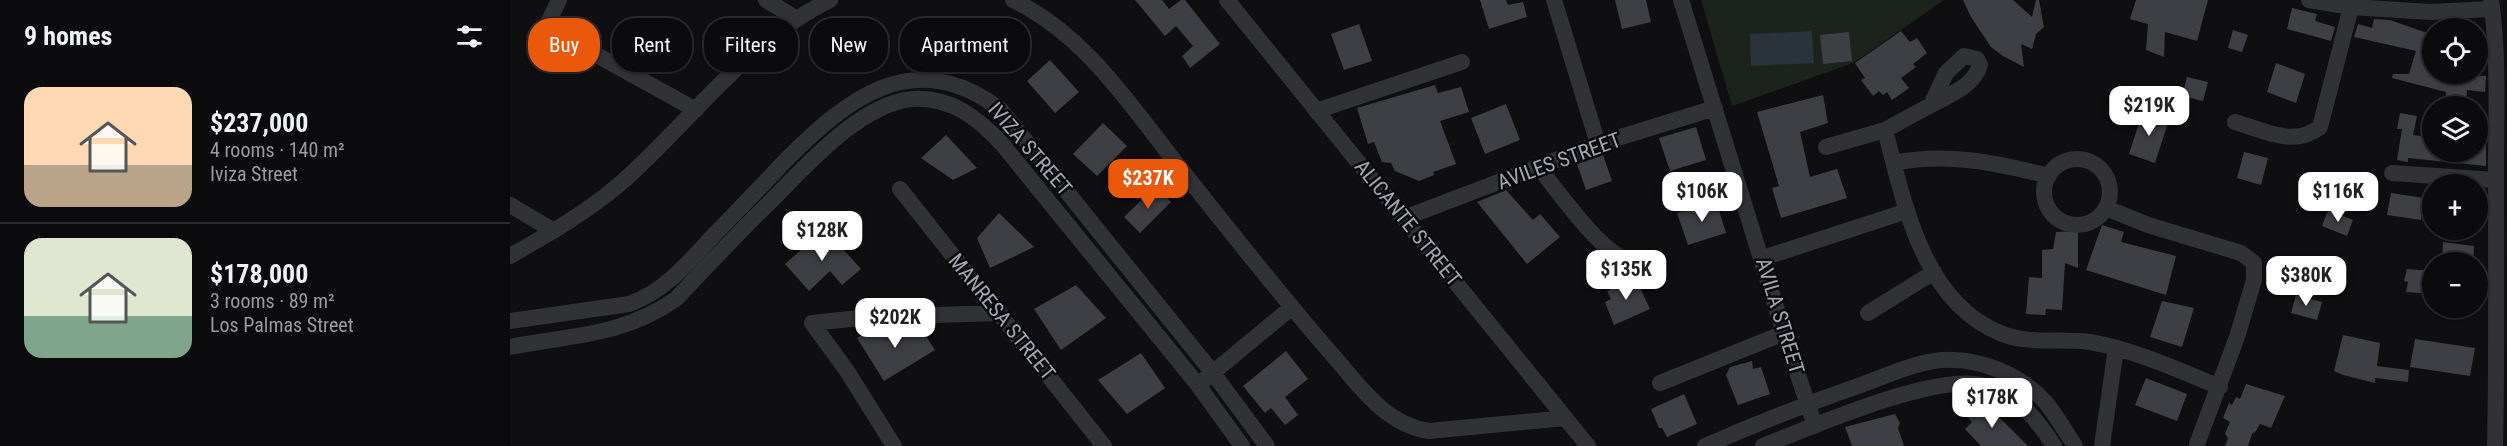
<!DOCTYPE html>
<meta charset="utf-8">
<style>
body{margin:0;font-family:"Roboto Condensed",sans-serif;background:#19191b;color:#f1f3f6;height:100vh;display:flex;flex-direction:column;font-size:22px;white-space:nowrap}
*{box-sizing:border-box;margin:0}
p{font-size:20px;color:#9a9b9d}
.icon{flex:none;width:33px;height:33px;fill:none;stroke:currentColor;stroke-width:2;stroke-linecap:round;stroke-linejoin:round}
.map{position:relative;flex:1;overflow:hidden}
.drawer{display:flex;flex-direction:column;background:#0b0b0d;width:510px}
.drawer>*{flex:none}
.hud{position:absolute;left:18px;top:18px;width:570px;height:54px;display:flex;gap:12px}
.tools{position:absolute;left:1912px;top:18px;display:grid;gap:12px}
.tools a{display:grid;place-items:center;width:66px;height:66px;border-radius:50%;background:#0b0b0d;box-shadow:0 2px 4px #0004,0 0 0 2px #2b2b2e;font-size:30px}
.price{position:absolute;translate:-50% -51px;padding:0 14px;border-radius:12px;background:#fff;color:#222;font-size:20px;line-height:39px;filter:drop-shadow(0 2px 3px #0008)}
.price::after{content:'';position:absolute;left:50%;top:36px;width:18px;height:14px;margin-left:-9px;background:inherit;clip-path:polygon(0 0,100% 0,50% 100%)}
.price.active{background:#ea580c;color:#fff}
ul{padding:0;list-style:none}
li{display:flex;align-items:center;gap:18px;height:150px;padding:0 24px}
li+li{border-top:2px solid #2b2b2e}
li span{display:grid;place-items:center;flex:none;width:168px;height:120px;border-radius:18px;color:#555}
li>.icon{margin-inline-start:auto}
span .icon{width:72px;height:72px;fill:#fffc;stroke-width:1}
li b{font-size:26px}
h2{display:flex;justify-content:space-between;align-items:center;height:72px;padding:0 24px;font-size:26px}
.tag{padding:0 21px;border-radius:24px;background:#0b0b0d;box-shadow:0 2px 4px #0004,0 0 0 2px #2b2b2e;font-size:21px;line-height:54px}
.tag.active{background:#ea580c;color:#fff}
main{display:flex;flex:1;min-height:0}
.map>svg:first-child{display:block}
.green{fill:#1c231c}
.water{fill:#293339}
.building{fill:#3e3f44}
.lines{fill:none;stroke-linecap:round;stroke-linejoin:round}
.street{stroke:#303236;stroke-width:16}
.labels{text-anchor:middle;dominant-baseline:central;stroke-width:5;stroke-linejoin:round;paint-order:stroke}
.street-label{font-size:21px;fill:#a0a7b2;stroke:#0a0a0c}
</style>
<main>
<section class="drawer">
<h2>9 homes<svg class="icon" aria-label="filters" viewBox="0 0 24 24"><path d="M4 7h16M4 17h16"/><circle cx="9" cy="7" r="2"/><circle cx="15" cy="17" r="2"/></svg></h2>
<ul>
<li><span style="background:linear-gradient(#ffd9b3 65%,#b9a48a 0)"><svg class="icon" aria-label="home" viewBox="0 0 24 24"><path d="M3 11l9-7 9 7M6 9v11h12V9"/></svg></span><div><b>$237,000</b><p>4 rooms · 140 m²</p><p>Iviza Street</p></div></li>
<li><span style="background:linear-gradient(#dfe7d0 65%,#7fa58c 0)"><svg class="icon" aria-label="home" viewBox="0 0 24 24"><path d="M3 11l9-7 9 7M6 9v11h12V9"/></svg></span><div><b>$178,000</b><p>3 rooms · 89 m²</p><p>Los Palmas Street</p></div></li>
</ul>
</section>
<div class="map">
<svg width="1997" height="446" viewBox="0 0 1997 446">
<rect width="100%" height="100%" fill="#0f0f11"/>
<!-- green -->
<path class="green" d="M1191 0H1434L1343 63 1222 106Z"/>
<!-- water -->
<path class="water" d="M1302 31 1304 63 1241 66 1240 34Z"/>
<!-- building -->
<path class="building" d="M625 0H652L659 9 671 0H675L710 44 680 68 672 56 683 46 666 26 655 36Z
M970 0H996L998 5 1013 2 1017 17 979 29Z
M1105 0H1136L1141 22 1112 29Z
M1453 0H1503L1522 17 1526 0H1529L1534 27 1526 34 1522 49 1511 44 1514 67 1493 56 1481 47 1461 17Z
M1626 0H1698L1687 41 1655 32 1654 57 1636 50 1638 24 1620 19Z
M1782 8 1807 14 1805 21 1825 27 1821 41 1777 29Z
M1864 19 1880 20 1923 35V62L1920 74 1976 76 1975 92 1957 90 1956 106H1935L1936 92 1882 78 1883 74H1899L1906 51 1844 37 1848 24 1862 28Z
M849 24 862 61 834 70 821 34Z
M1723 30 1738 35 1732 52 1718 48Z
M1391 31 1400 42 1407 38 1417 53 1403 64 1406 67 1391 78 1399 88 1382 100 1377 92 1373 95 1369 91 1363 96 1351 80 1355 78 1345 63Z
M1339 32 1342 61 1313 64 1310 35Z
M540 60 569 92 545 113 517 81Z
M1766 63 1795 74 1786 103 1757 92Z
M1677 77 1698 82 1693 101 1672 96Z
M925 85 928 93 951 87 959 112 930 121 946 164 923 172 924 175 909 181 885 171 881 163 872 162 864 142 858 144 847 108Z
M1313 95 1318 123 1290 132 1300 177 1327 169 1337 198 1271 218 1262 188 1269 186 1247 112Z
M996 104 1010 140 975 154 961 118Z
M1633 111 1659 120 1645 163 1619 154Z
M1890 113 1907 116 1903 135 1923 138V158V152H1968V118L1976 120V166L1898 158V162L1887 160 1892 129H1887Z
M593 123 617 146 587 176 563 154Z
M1186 127 1196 160 1160 171 1149 138Z
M436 135 467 168 443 180 411 158Z
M1734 152 1758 158 1751 185 1727 178Z
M1093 155 1102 181 1076 190 1067 164Z
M1853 184 1863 195 1851 204 1842 192Z
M646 186 661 202 630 233 614 217Z
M996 190 1023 220 1030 214 1050 237 1017 264 967 202Z
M1881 193 1914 198 1911 220 1877 215Z
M1206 201 1216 233 1178 245 1167 213Z
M1818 210 1843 220 1837 236 1812 226Z
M489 213 524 247 480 268 467 238Z
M1592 225 1614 232 1611 242 1666 256 1656 295 1576 270Z
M315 229 351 269 332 285 320 271 299 291 275 264Z
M1568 231V268L1555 263 1552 310 1536 309 1535 315 1516 314 1519 277 1532 278V250L1543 249 1546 232Z
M1933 242 1964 246 1963 262H1932Z
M1897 269 1923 271V294L1896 292 1898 282 1894 281Z
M1125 277 1140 309 1104 325 1095 302 1101 299 1097 291Z
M566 285 596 318 551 350 524 309Z
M1786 295 1812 302 1807 320 1781 313Z
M1652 301 1684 308 1672 347 1640 337Z
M395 326H398L401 332 410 327 425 350 374 381 347 338 363 328 366 332 375 327H388L390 330Z
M1833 335 1870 343 1867 366 1899 370 1898 382 1865 378V383L1833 375 1824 371Z
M1905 339 1965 348 1960 376 1900 367Z
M776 351 798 379 775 397 788 415 775 425 761 408 755 413 733 386Z
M631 353 655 388 617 414 588 380Z
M1242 361 1243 369 1251 367 1260 394 1228 405 1216 375 1220 367Z
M1636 378 1677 394 1667 421 1625 405Z
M1736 384 1775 396 1761 428 1750 424 1746 431 1742 434 1738 446H1715L1718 438 1715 434 1720 422 1713 418 1719 403 1722 405 1726 397 1730 399Z
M1174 394 1187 424 1157 437 1152 428H1149L1141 409Z
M1474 402 1518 446H1471L1455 429 1462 422 1458 418Z
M1385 414 1390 423 1388 428 1394 446H1342L1335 427Z"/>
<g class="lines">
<!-- street -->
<path class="street" d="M49 0 36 27 186 110
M256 0 287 19
M503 0C574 34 619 103 666 163 716 226 766 290 819 351 848 383 873 424 919 431L1055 418
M717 0 1078 446
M1044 0 1088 144
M1171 0 1274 333 1305 426
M1799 0 1841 7 1920 12 1982 9
M1981 0C1989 56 1986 116 1986 173 1986 264 1987 355 1985 446
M1454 56 1467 59 1470 65C1464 86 1439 95 1421 105L1436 73Z
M806 111 952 62
M1725 122C1753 130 1784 148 1810 127L1841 7 1840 0
M1375 130C1394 202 1412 301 1490 333 1518 345 1550 338 1580 342 1625 350 1668 370 1710 387
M1316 147 1375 130 1421 105
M1534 192a33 33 0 1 1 66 0a33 33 0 1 1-66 0Z
M1384 163C1437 152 1487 163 1539 176
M1029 168C1048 191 1089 250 1115 259 1123 262 1130 259 1138 258
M1882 173 1986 180
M390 189 594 446
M0 205 44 231
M1596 208 1638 225 1731 253 1744 263V280L1727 337 1687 444
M894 218 1088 144 1205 108
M0 256C39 234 77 212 111 183 178 124 239 39 320 0
M1253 258 1397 211
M1358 313 1424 272
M0 321 119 304C155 291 177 264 203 236 226 212 250 188 273 163 336 99 403 44 490 109L703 373 757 446
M0 347C61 335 113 336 166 299 197 266 228 233 261 201 296 166 350 104 402 99 440 96 468 118 492 144L688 385 732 446
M694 380 781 308
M1150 383 1274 333
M384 446 337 371 302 323 359 317 490 313
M1195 446C1245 424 1296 404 1348 386 1374 377 1403 363 1431 360 1469 357 1512 375 1537 404 1547 417 1556 432 1565 446
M1253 446C1304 426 1422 374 1472 385 1505 392 1527 419 1544 446
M1592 446 1606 348"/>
</g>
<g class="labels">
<!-- street labels -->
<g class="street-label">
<text transform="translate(520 149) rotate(49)">IVIZA STREET</text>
<text transform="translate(1049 161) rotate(-20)">AVILES STREET</text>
<text transform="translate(898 223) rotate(51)">ALICANTE STREET</text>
<text transform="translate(1270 316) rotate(73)">AVILA STREET</text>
<text transform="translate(492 317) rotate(51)">MANRESA STREET</text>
</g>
</g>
</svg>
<div class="tools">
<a><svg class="icon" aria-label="locate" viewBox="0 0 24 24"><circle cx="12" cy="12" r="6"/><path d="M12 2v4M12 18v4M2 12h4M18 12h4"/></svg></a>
<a><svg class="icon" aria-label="layers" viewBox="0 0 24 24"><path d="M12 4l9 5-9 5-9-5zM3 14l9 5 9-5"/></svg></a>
<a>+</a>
<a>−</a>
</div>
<b class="price" style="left:1639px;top:137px">$219K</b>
<b class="price active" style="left:638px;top:210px">$237K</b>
<b class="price" style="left:1192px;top:223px">$106K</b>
<b class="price" style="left:1828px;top:223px">$116K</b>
<b class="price" style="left:312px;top:262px">$128K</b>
<b class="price" style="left:1116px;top:301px">$135K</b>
<b class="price" style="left:1796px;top:307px">$380K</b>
<b class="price" style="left:385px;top:349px">$202K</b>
<b class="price" style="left:1482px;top:429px">$178K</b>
<div class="hud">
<a class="tag active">Buy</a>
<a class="tag">Rent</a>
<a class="tag">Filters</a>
<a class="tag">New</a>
<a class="tag">Apartment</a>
</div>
</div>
</main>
